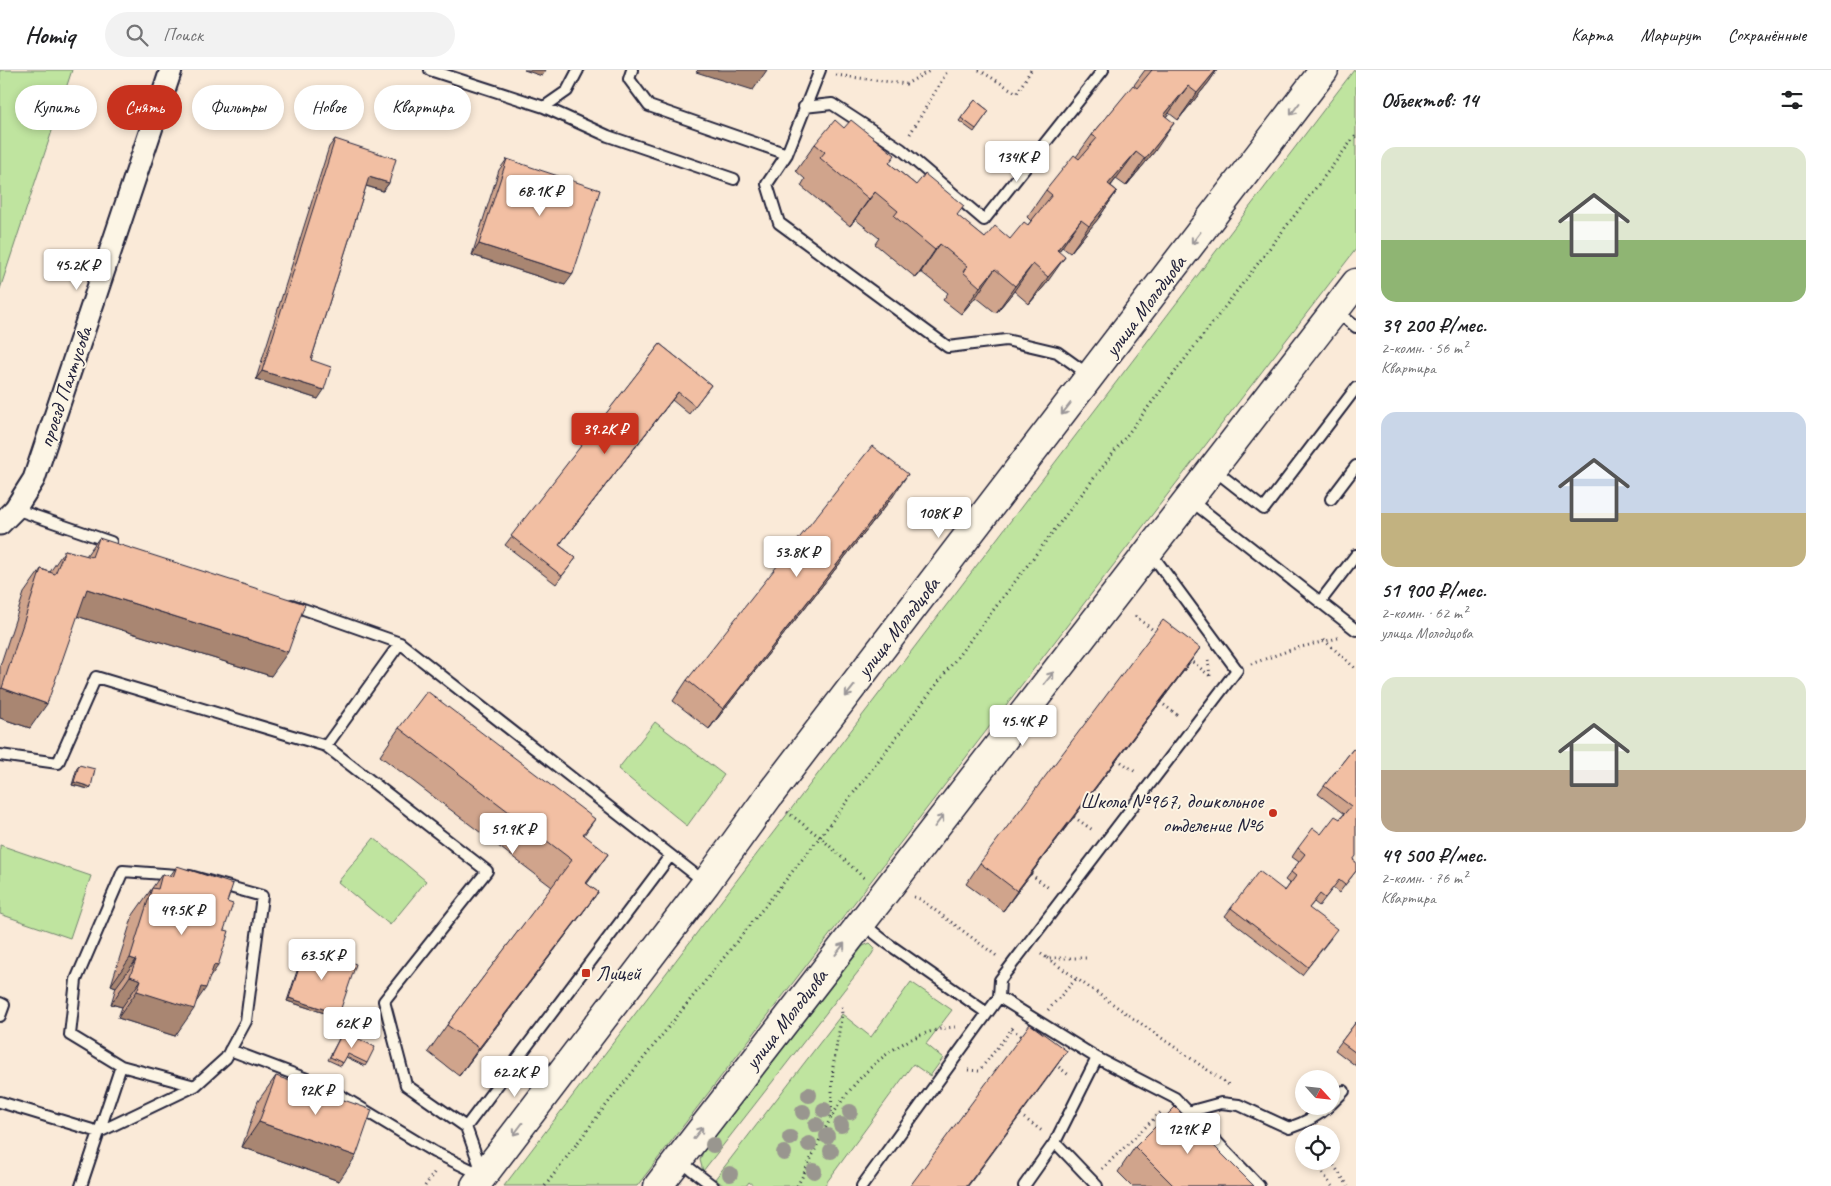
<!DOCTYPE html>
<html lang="ru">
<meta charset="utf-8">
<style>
body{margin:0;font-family:Caveat,sans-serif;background:#f2f2f2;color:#202124;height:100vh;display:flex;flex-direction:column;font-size:19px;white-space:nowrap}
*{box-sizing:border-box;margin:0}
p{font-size:16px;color:#757577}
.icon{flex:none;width:28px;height:28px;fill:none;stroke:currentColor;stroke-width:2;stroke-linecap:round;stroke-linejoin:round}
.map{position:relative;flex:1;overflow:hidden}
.sheet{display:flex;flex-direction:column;background:#fff;width:475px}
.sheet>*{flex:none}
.guide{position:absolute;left:15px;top:15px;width:475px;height:45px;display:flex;gap:10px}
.needle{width:32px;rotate:117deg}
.fabs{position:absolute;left:1295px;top:1000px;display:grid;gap:10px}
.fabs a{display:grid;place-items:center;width:45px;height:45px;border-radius:50%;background:#fff;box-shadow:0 2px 8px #0003;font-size:25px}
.price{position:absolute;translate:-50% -42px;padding:0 11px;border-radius:5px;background:#fff;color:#222;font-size:16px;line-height:32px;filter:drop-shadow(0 1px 2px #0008)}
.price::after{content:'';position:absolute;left:50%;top:30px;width:15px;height:11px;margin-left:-8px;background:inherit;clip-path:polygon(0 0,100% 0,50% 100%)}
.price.on{background:#c8321e;color:#fff}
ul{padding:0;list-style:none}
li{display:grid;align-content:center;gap:10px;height:265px;padding:0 25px}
li span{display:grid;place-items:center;height:155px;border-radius:15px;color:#555}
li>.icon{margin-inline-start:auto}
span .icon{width:90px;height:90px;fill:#fffc;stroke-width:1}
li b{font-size:21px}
h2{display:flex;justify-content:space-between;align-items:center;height:60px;padding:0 25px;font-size:21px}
.chip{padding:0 18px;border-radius:22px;background:#fff;box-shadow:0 2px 8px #0003;font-size:18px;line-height:45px}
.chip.on{background:#c8321e;color:#fff}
header{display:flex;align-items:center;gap:30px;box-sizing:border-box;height:70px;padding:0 25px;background:#fff;border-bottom:1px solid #e0e0e0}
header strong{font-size:24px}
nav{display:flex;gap:28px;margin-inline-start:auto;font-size:18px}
.search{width:350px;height:45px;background:#f2f2f2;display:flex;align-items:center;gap:12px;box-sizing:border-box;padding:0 18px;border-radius:28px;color:#757577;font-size:19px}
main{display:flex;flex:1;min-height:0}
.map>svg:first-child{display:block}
.green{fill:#bfe49f;stroke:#70836d}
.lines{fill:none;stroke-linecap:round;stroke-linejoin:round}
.lane-casing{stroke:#22223b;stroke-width:14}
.street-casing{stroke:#22223b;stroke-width:25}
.secondary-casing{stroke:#22223b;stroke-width:31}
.path{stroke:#22223b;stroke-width:3;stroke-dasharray:1 4;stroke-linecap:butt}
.lane{stroke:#fcf5e5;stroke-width:10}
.street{stroke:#fcf5e5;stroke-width:21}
.secondary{stroke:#fcf5e5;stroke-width:28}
.tree{fill:#99968f}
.wall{fill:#d0a48c;stroke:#22223b}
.shaded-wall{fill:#a98672;stroke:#22223b}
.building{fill:#f2bfa3;stroke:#22223b}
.oneway{stroke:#9a9698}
.poi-dot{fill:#c8321e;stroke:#fcf5e5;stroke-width:2}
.labels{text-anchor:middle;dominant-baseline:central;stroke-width:4;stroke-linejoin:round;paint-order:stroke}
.street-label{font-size:21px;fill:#22223b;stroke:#fcf5e5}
.poi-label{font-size:21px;fill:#22223b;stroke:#fcf5e5;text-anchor:end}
</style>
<header>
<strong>Homiq</strong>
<div class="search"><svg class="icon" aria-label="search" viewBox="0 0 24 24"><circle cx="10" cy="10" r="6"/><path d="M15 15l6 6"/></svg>Поиск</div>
<nav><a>Карта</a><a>Маршрут</a><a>Сохранённые</a></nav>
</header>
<main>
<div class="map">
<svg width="1356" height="1116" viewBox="0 0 1356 1116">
<rect width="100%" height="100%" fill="#faead8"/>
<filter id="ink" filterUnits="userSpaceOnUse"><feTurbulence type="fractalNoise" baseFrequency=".02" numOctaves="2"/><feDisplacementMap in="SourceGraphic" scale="10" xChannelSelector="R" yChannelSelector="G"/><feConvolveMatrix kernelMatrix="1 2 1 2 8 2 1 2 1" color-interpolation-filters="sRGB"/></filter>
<g filter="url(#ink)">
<!-- green -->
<path class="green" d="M0 0H72L0 219Z
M1354 0H1356V179L637 1116H504Z
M655 652 724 705 687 756 618 699Z
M374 768 426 811 390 855 338 812Z
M0 775 91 806 70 868 0 844Z
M870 873 875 878 872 884 703 1101 700 1090 703 1082 863 876Z
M911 912 952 940 926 974 943 988 930 1006 913 994 824 1116H754L749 1112 746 1116H724L715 1109 842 944 871 967Z"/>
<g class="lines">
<!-- lane casing -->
<g class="lane-casing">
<path id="lane" d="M430 0 544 37 567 21 578 0
M632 0 629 9 649 36 787 84
M820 0 787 84 767 114 779 153 948 277 1006 270 1057 282 1089 305
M544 37 608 66 734 109
M804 37 832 34 901 79 984 150 1103 0
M1336 241 1356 257
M1213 399 1264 439 1356 318
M1331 429 1356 396
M1190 430 1356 560
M15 439 111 472
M1320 532 1356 485
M292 535 400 573 706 813
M400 573 326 676 487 801 384 931 406 1015 466 1057 482 1102
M0 685 58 693 96 607 326 676
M123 801 190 806 262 826 246 951 226 988 195 1016 121 996 70 965 76 910Z
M862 853 887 873 987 943
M999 927 1000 910 1237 600 1150 482
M0 933 4 935 0 946
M230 980 323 1015 434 1082 482 1105
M0 1032 99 1062 195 1016
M1331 1034 1344 1021
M1188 1042 1221 1033 1239 1035 1289 1058C1304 1053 1317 1047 1329 1036
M466 1057 670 786
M1055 1072 1097 1116
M680 1091 713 1116
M81 1116 121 996
M862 1116 999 927 1097 988 1175 1028 1259 1116
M1024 1116 1055 1072 1097 988"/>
</g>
<!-- street casing -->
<g class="street-casing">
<path id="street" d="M0 454 15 439 34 409 171 0"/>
</g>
<!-- secondary casing -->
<g class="secondary-casing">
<path id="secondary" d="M475 1116 706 813 768 727 1324 0
M658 1116 1356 213"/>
</g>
<!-- path -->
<path class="path" d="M979 0 1017 23 1031 0
M836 5 906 14 931 0
M910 64 948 0
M1135 546 1157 563
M1324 570 1356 599
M1189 589 1210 606
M1208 590 1210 606
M1251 594 1293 579 1338 568
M1160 632 1180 647
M1117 689 1137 703
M787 742 820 767 864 808
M1074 747 1094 761
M1031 804 1050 819
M914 827 920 829 998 887
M1041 884 1047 888H1086
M1047 888 1229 1015
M1048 940 1076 909
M1012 959 1023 968
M1055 994 1070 1006
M968 1000 979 1001 1015 955
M1020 1045 1042 1061
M831 1047 833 997 842 944 841 933
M1314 1091 1332 1116
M1331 1091 1348 1116
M1102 1099 1162 1041
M425 1116 436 1100
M545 1116 600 1043 820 767 1356 65
M797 1116C810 1094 818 1070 831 1048 857 1003 902 961 955 957"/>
<!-- lane -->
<use href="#lane" class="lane"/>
<!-- street -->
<use href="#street" class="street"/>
<!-- secondary -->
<use href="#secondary" class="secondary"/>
</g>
<!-- trees -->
<g class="tree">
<circle cx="809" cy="1025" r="8"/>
<circle cx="824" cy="1040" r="8"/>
<circle cx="803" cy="1042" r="8"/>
<circle cx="850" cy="1042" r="8"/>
<circle cx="816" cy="1055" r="8"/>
<circle cx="841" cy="1055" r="8"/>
<circle cx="827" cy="1066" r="8"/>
<circle cx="790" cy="1068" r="8"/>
<circle cx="809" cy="1074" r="8"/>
<circle cx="713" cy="1075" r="8"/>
<circle cx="831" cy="1081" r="8"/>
<circle cx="784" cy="1083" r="8"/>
<circle cx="814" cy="1101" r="8"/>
<circle cx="730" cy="1104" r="8"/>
</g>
<!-- wall -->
<path class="wall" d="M1145 0H1217L1209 12 1178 50 1169 43 1166 47 1155 81 1126 116 1116 109 1111 116 1117 121 1098 149 1070 183 1062 177 1059 181 1046 214 1029 234 1014 221 996 243 976 227 961 244 943 230 948 223 921 202 916 208 875 174 879 168 855 149 850 156 801 116 805 109 796 101 815 74 889 93 916 115 957 146 985 168 1010 169 1028 155 1031 151 1027 147 1046 120 1076 87 1092 65 1134 15Z
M975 30 989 41 974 62 959 51Z
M335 69 389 113 383 121 366 116 311 290 318 329 256 309 329 77Z
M507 89 565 215 472 185 499 100Z
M660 274 711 315 689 344 672 330 559 475 576 488 556 514 505 475Z
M894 425 709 659 673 631 687 610Z
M99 468 271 606 77 546 30 658 0 648V596L24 523 41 499 50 502 65 480 86 486Z
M1186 598 1003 841 966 814 980 793Z
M399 658 595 749 584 765 587 814 598 822 578 849 459 1006 428 982 447 955 552 817 380 686Z
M1353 679V790L1356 801 1339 823 1333 818 1319 836 1314 832 1309 838 1331 868 1302 905 1225 846 1231 838 1285 821 1290 814 1285 810 1299 792 1292 787 1298 778 1321 764 1340 749 1344 744 1318 724Z
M79 695 89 719 72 715 77 698Z
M177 796 227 832 209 908 196 932 175 966 118 948 122 937 111 934 116 917 111 915 133 845 162 804 170 806Z
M306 877 339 944 337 947 287 931 304 880Z
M1356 952V996L1335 980Z
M343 961 367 993 365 996 346 987 341 996 328 990Z
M276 1006 339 1111 242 1077 258 1031Z
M1135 1077 1254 1116H1132L1118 1102Z"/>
<!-- shaded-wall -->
<path class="shaded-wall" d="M524 0H546L542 6Z
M698 0H767L753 20 696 2Z
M1216 0H1217L1209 12 1178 50 1197 23Z
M1188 16 1169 43 1145 73 1164 45Z
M1174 53 1155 81 1126 116 1145 89Z
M1136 82 1116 109 1089 142 1108 114Z
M369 107 389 113 383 121 363 115Z
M1117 121 1098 149 1070 183 1089 156Z
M875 122 855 149 850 156 869 129Z
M1081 150 1062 177 1042 201 1057 180Z
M479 174 573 204 565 215 472 185Z
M940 174 921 202 916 208 935 180Z
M1065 187 1046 214 1029 234 1048 207Z
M1033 194 1014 221 996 243 1015 216Z
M995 199 976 227 961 244 980 217Z
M262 301 324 320 318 329 256 309Z
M678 322 672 330 553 483 559 475Z
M908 404 894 425 709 659 723 639Z
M87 519 288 582 271 606 70 544Z
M1200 578 1186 598 1003 841 1017 821Z
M2 618 47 634 30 658 0 648V620Z
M74 712 91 717 89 719 72 715Z
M608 784 589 811 567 840 586 813Z
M598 822 578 849 459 1006 479 978Z
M130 888 136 890 116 917 111 915Z
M214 895 218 896 203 917 206 918 192 938 194 939 175 966 118 948 137 921Z
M130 906 141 910 122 937 111 934Z
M289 928 339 944 337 947 287 931Z
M1067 981 1047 1009 968 1116H967Z
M259 1052 356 1086 339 1111 242 1077Z"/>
<!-- building -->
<path class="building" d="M1151 0H1216L1197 23 1188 16 1164 45 1174 53 1145 89 1136 82 1108 114 1117 121 1089 156 1081 150 1057 180 1065 187 1048 207 1033 194 1015 216 995 199 980 217 963 202 967 196 940 174 935 180 894 146 898 141 875 122 869 129 820 88 825 82 815 74 835 50 844 58 851 50 895 85 889 93 916 115 925 104 964 136 957 145 985 168 995 156 1010 169 1024 152 1028 155 1052 125 1046 120 1074 85 1079 89 1097 68 1092 65 1133 15 1137 18 1152 0Z
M975 30 989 41 976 59 961 48Z
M335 69 396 89 389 113 369 107 311 290 331 297 324 320 262 301Z
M507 89 600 120 573 204 479 174Z
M660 274 711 315 695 336 678 322 559 475 576 488 562 506 511 466Z
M872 376 908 404 723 639 687 610Z
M99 468 305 534 288 582 87 519 47 634 2 618 41 499 55 504 65 480 92 487Z
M1163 550 1200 578 1017 821 980 793Z
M427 621 595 749 583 764 608 784 586 813 598 822 479 978 447 955 572 790 399 658Z
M1353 679 1356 681V786L1353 790 1356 792V801L1345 815 1339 810 1325 828 1320 824 1309 838 1337 859 1308 897 1231 838 1259 801 1285 821 1296 806 1291 802 1305 784 1298 778 1313 758 1321 764 1335 746 1340 749 1351 736 1324 716Z
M79 695 95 699 91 717 74 712Z
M177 796 233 814 227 832 233 834 224 860 229 861 218 896 214 895 206 918 201 917 194 939 137 921 141 910 130 906 136 890 130 888 152 818 158 819 162 804 173 807Z
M306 877 356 894 339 944 289 928Z
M1356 952V983L1341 972Z
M1030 954 1067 981 967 1116H910Z
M343 961 375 977 367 993 348 984 343 993 330 987Z
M276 1006 372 1040 356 1086 259 1052Z
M1175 1037 1254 1116H1174L1135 1077Z"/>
<!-- one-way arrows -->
<defs><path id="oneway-shaft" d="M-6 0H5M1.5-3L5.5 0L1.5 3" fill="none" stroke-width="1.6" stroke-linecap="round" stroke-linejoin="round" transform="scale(1.25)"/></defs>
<g class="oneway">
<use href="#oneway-shaft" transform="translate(1295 39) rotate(127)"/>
<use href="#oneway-shaft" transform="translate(1196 168) rotate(127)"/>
<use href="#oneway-shaft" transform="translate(1066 339) rotate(128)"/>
<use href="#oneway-shaft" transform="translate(1049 608) rotate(-52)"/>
<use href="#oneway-shaft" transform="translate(850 621) rotate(128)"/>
<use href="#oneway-shaft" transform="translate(939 751) rotate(-53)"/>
<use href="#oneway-shaft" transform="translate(840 879) rotate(-52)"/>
<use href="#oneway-shaft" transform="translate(518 1059) rotate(127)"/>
<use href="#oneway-shaft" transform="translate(698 1063) rotate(-52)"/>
</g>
</g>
<!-- markers -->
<g class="poi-dot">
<circle cx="1273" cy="743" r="5"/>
<rect x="581" y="898" width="10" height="10" rx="2.5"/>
</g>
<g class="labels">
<!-- street labels -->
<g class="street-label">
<text transform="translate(1145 236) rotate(-53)">улица Молодцова</text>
<text transform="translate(65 317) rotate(-71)">проезд Пахтусова</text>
<text transform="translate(898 557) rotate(-52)">улица Молодцова</text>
<text transform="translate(786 949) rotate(-52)">улица Молодцова</text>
</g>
<!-- poi labels -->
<g class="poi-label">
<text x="1263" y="731">Школа №967, дошкольное<tspan x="1263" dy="24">отделение №6</tspan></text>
<text x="596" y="903" text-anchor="start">Лицей</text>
</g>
</g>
</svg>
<div class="fabs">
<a><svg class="needle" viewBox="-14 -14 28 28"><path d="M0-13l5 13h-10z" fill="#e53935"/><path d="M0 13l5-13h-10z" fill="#757577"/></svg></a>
<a><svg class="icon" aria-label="locate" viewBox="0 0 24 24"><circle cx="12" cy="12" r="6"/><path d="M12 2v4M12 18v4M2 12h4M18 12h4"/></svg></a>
</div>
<b class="price" style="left:1017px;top:113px">134K ₽</b>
<b class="price" style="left:540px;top:147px">68.1K ₽</b>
<b class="price" style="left:77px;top:221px">45.2K ₽</b>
<b class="price on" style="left:605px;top:385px">39.2K ₽</b>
<b class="price" style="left:939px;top:469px">108K ₽</b>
<b class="price" style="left:797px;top:508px">53.8K ₽</b>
<b class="price" style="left:1023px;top:677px">45.4K ₽</b>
<b class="price" style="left:513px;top:785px">51.9K ₽</b>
<b class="price" style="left:182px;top:866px">49.5K ₽</b>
<b class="price" style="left:322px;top:911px">63.5K ₽</b>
<b class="price" style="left:352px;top:979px">62K ₽</b>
<b class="price" style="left:515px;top:1028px">62.2K ₽</b>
<b class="price" style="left:316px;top:1046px">92K ₽</b>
<b class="price" style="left:1188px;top:1085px">129K ₽</b>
<div class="guide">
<a class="chip">Купить</a>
<a class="chip on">Снять</a>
<a class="chip">Фильтры</a>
<a class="chip">Новое</a>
<a class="chip">Квартира</a>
</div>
</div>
<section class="sheet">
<h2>Объектов: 14<svg class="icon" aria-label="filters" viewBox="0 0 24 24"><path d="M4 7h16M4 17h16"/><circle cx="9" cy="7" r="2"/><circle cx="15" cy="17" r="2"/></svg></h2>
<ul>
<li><span style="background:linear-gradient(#dfe7d0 60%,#8fb573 0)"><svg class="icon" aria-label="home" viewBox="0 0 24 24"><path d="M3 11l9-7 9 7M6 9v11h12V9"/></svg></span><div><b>39 200 ₽/мес.</b><p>2-комн. · 56 m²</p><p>Квартира</p></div></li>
<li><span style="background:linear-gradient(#c9d6e8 65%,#c2b280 0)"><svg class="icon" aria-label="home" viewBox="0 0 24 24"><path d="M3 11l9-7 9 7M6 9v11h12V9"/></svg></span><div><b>51 900 ₽/мес.</b><p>2-комн. · 62 m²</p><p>улица Молодцова</p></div></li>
<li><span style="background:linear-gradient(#dfe7d0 60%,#b9a48a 0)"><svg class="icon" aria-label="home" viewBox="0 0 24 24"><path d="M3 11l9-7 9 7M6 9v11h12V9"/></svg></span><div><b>49 500 ₽/мес.</b><p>2-комн. · 76 m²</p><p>Квартира</p></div></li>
</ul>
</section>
</main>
